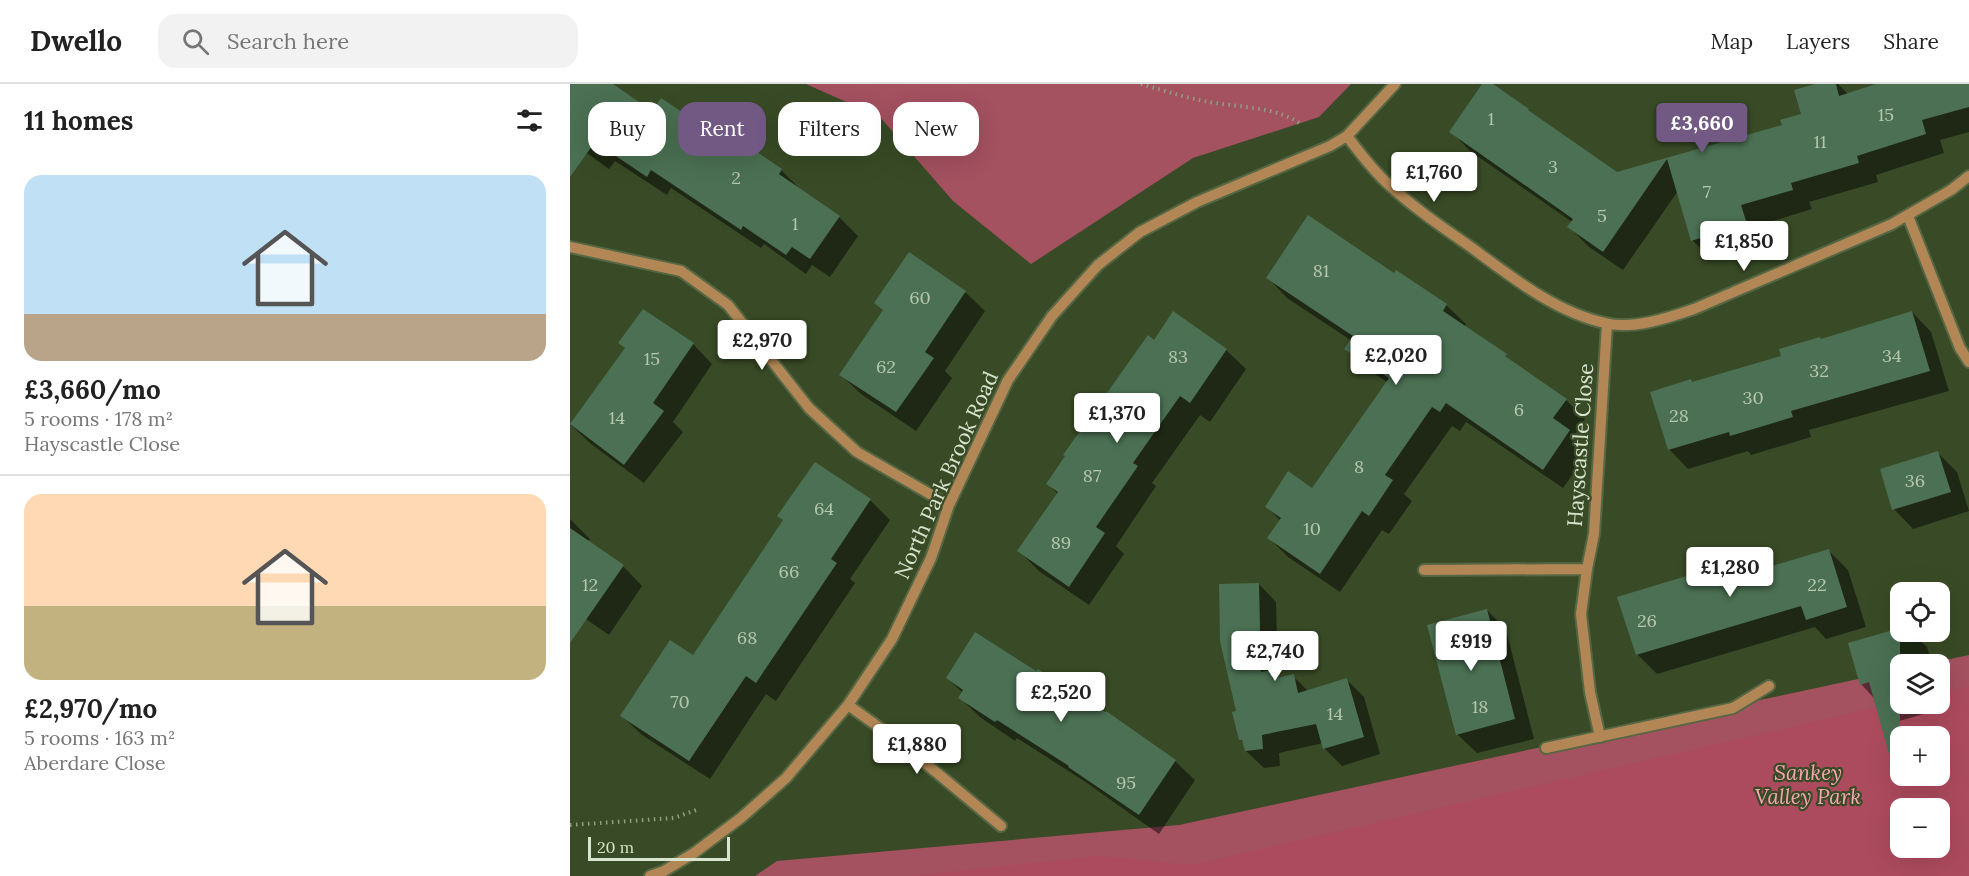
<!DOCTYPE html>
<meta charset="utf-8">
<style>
body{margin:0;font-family:Lora,serif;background:#f2f2f2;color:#222;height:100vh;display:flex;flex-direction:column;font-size:22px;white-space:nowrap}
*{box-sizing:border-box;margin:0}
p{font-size:20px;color:#767676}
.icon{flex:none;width:33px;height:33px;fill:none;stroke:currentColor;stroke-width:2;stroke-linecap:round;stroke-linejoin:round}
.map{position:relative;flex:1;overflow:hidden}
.panel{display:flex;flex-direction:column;background:#fff;width:570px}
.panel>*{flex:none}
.hud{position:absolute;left:18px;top:18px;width:570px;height:54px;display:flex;gap:12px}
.controls{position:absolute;left:1320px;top:498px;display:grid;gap:12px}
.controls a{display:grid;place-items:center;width:60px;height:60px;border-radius:12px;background:#fff;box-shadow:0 6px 24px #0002;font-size:30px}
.scale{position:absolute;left:18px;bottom:15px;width:142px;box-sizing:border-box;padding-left:6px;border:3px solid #d8e4ce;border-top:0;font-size:16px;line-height:21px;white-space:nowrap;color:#d8e4ce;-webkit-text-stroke:4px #394b26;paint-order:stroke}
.price{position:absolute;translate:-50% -51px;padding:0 14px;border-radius:6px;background:#fff;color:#222;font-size:20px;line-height:39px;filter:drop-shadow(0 2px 3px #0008)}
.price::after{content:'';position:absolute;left:50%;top:36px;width:18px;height:14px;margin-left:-9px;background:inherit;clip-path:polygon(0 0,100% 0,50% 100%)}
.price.active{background:#725984;color:#fff}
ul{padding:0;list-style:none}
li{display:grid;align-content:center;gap:12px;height:318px;padding:0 24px}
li+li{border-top:2px solid #e0e0e0}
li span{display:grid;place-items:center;height:186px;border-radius:18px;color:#555}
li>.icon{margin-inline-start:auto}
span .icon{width:108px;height:108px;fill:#fffc;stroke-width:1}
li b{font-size:26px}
h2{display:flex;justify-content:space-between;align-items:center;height:72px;padding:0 24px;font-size:26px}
.chip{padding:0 21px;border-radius:18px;background:#fff;box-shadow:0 6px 24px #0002;font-size:21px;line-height:54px}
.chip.active{background:#725984;color:#fff}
header{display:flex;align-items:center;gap:36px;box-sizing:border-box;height:84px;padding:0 30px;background:#fff;border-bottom:2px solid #e0e0e0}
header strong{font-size:28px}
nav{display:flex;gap:33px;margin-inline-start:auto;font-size:21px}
.search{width:420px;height:54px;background:#f2f2f2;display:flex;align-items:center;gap:15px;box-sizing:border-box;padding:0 21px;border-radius:18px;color:#767676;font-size:22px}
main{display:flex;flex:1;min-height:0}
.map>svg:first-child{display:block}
.green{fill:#a45160;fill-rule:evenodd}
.forest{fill:#ad4b5e;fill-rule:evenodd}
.shadow{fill:#0007}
.building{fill:#4b7053}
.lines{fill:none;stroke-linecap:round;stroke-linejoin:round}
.minor-casing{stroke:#566744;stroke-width:14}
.path{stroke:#909f82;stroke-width:4;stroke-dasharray:1.5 4.5;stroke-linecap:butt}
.minor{stroke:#b28755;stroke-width:10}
.labels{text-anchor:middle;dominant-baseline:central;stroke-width:4.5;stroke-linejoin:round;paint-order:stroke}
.number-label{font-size:18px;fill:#b5c7af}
.street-label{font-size:21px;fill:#d8e4ce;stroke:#394b26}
.park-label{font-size:21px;font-style:italic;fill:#f5a5b0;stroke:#394b26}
</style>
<header>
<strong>Dwello</strong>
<div class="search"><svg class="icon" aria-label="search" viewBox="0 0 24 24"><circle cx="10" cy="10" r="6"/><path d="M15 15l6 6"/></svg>Search here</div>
<nav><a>Map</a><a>Layers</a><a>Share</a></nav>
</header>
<main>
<section class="panel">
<h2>11 homes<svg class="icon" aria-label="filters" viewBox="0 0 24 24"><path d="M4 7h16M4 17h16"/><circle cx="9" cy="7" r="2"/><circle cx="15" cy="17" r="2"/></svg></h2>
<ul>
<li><span style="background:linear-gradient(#bfe0f5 75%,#b9a48a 0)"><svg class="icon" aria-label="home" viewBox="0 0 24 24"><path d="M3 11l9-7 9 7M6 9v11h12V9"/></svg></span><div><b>£3,660/mo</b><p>5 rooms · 178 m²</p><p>Hayscastle Close</p></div></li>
<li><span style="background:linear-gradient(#ffd9b3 60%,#c2b280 0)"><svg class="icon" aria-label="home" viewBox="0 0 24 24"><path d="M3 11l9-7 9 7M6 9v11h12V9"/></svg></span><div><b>£2,970/mo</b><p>5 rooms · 163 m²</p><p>Aberdare Close</p></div></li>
</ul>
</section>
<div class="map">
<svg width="1399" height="792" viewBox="0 0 1399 792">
<rect width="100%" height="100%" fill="#394b26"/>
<!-- green -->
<path class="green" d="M236 0H781L749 33 623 74 461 180 383 117 310 33Z
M1399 571V792H185L207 777 609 741 1330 586V620H1370V580H1357ZM1330 652H1370V692H1330ZM1330 724H1370V764H1330Z"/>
<!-- forest -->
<path class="forest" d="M1399 602V792H340L530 772 622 781 1330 618 1370 620V609ZM1330 652H1370V692H1330ZM1330 724H1370V764H1330Z"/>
<!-- shadow -->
<path class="shadow" d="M0 0H40L82 29 153 57 211 86 231 106 269 133 288 152 260 193 242 181 236 190 194 160 191 164 101 104 97 111 45 77 39 85 0 57Z
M913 0H921L1047 90 1214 42 1232 31 1251 0H1268L1278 10 1311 0H1399V48L1370 56 1374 69 1306 91 1308 98 1239 118 1242 125 1190 141 1195 159 1142 175 1122 156 1108 107 1053 186 1019 163 999 143 1002 138 900 67 881 47Z
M825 191 876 221 896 240 894 243 996 316 1015 335 1004 352 1019 367 993 404 896 338 890 347 882 342 834 410 842 417 819 450 812 446 770 508 718 473 699 454 711 437 697 423 743 406 817 298 796 284 776 265 782 257 717 214 698 194Z
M395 208 415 227 375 287 382 294 346 347 291 310 271 291 314 227 306 219Z
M1342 228 1361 248 1379 307 1239 346 1241 353 1181 371 1178 367 1118 385 1099 365 1123 299 1213 273 1252 257Z
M585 258 656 266 676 285 640 338 630 331 582 399 586 402 546 462 554 470 519 521 469 487 449 467 488 410 478 400Z
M50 259 123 260 142 280 103 338 113 348 74 399 21 360 1 341 56 265Z
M1368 369 1387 388 1399 427 1343 445 1324 425Z
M245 380 300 416 320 436 280 495 285 499 206 617 196 610 140 695 72 651 52 632 124 573 214 437 209 432Z
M0 435 20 455 17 458 53 482 72 502 39 551 0 524Z
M1259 467 1278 486 1296 543 1256 555 1245 543 1087 590 1067 570 1144 485 1189 468 1204 483Z
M689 500 706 518 708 595 723 592 738 607 777 596 794 613 810 670 772 682 754 664 753 659 709 669 710 682 694 684 676 667 675 660 670 655 667 628Z
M917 526 936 546 964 655 907 669 887 650Z
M1330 546V548H1341L1357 563 1362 580H1330V620H1370V608L1374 624 1326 638 1291 600 1280 560Z
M467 589 536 629 605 677 625 696 589 750 514 697 447 654 445 657 410 633 390 614 393 609 377 594Z"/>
<!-- building -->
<path class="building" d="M0 0H43L82 27 91 14 153 55 158 48 212 85 209 90 270 132 240 175 222 163 216 171 173 142 171 146 81 86 77 93 25 58 0 93Z
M912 0H923L959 25 958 26 1047 88 1212 41 1210 36 1231 30 1224 6 1245 0H1266L1269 12 1306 0H1399V23L1352 36 1356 50 1287 72 1289 79 1221 99 1223 106 1171 121 1177 140 1121 157 1097 75 1033 168 997 143 1003 135 879 48Z
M738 131 824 189 826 186 877 220 873 227 937 270 935 272 997 315 983 334 1000 346 973 386 876 319 870 328 862 323 815 391 823 396 799 432 792 427 750 490 697 454 711 434 695 423 718 387 742 404 819 294 774 265 783 252 696 194Z
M339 168 396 207 355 268 364 274 326 328 269 291 313 226 304 219Z
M73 225 124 259 83 319 94 327 54 381 0 340 55 264 48 259Z
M603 227 657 265 620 319 610 312 563 379 568 382 526 443 535 449 499 503 447 467 488 408 476 400 495 372 493 371 578 251 584 256Z
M1342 227 1360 287 1221 327 1223 333 1160 352 1159 348 1098 366 1080 308 1121 295 1122 298 1211 272 1209 265 1250 253 1251 255Z
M1368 367 1381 408 1322 426 1310 385Z
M245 378 301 415 261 475 267 479 186 599 176 592 119 677 50 632 100 556 123 571 213 436 207 432Z
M0 444 54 481 0 559Z
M1259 465 1277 523 1236 536 1231 522 1066 571 1047 513 1143 484 1142 481 1190 466 1195 484Z
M689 499 691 588 701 586 703 595 724 590 728 609 777 594 794 653 753 665 746 640 692 651 693 665 675 667 672 656H669L662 628 666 627 650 557 649 500Z
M917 525 945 635 886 651 857 541Z
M1330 544V669L1319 670 1299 598 1290 601 1278 559Z
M405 548 466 587 468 585 535 628 536 627 606 676 569 731 498 683 499 682 427 636 425 638 388 614 393 606 376 594Z"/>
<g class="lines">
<!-- minor casing -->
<g class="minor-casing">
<path id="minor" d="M777 52C789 68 801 84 815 97 840 121 869 141 898 161 939 191 984 228 1035 239 1062 246 1098 234 1124 225L1322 140 1381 106 1399 92
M1338 132 1390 264 1399 278
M0 163 111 187 158 221 239 324 287 368 379 421
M1017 485 1011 530 1020 608 1030 653
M854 486 1017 485 1024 450 1037 240
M278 621 331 659 431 742
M976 664 1163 624 1199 602
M80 792 94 787 124 769 172 733 216 694 278 621 322 555 361 474 379 421 438 296 482 232 528 181 570 148 627 118 760 62 777 52 825 0"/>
</g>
<!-- path -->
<path class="path" d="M571 0C592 6 613 13 634 17 666 24 705 21 732 41
M0 741 104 734 129 725"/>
<!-- minor -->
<use href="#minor" class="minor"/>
</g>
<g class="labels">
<!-- number labels -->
<g class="number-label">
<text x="1316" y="30">15</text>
<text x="921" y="34">1</text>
<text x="1250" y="57">11</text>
<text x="983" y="82">3</text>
<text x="166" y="93">2</text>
<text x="1137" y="107">7</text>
<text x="1032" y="131">5</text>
<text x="225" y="139">1</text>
<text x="751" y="186">81</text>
<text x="350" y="213">60</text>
<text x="1322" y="271">34</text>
<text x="608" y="272">83</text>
<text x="82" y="274">15</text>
<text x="316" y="282">62</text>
<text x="1249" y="286">32</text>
<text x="1183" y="313">30</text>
<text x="949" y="325">6</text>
<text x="1109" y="331">28</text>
<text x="47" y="333">14</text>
<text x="789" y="382">8</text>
<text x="522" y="391">87</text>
<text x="1345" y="396">36</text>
<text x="254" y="424">64</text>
<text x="742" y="444">10</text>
<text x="491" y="458">89</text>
<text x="219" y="487">66</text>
<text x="20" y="500">12</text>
<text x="1247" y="500">22</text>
<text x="1077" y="536">26</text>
<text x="177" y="553">68</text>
<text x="110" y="617">70</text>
<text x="910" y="622">18</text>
<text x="765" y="629">14</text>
<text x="556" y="698">95</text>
</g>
<!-- street labels -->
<g class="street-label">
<text transform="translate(1010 361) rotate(-86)">Hayscastle Close</text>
<text transform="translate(376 391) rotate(-66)">North Park Brook Road</text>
</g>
<!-- park labels -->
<g class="park-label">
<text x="1238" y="688">Sankey<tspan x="1238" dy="24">Valley Park</tspan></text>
</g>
</g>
</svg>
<div class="controls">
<a><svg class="icon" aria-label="locate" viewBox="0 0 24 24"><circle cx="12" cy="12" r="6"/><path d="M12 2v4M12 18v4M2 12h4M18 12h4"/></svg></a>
<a><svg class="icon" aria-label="layers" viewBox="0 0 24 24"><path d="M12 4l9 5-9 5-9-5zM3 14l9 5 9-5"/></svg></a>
<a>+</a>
<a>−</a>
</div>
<div class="scale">20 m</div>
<b class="price active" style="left:1132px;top:70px">£3,660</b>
<b class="price" style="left:864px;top:119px">£1,760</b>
<b class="price" style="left:1174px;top:188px">£1,850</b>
<b class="price" style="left:192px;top:287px">£2,970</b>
<b class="price" style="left:826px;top:302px">£2,020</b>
<b class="price" style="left:547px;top:360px">£1,370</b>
<b class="price" style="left:1160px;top:514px">£1,280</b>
<b class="price" style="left:901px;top:588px">£919</b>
<b class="price" style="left:705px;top:598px">£2,740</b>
<b class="price" style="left:491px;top:639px">£2,520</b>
<b class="price" style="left:347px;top:691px">£1,880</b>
<div class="hud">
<a class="chip">Buy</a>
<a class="chip active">Rent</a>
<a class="chip">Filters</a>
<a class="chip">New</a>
</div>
</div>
</main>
